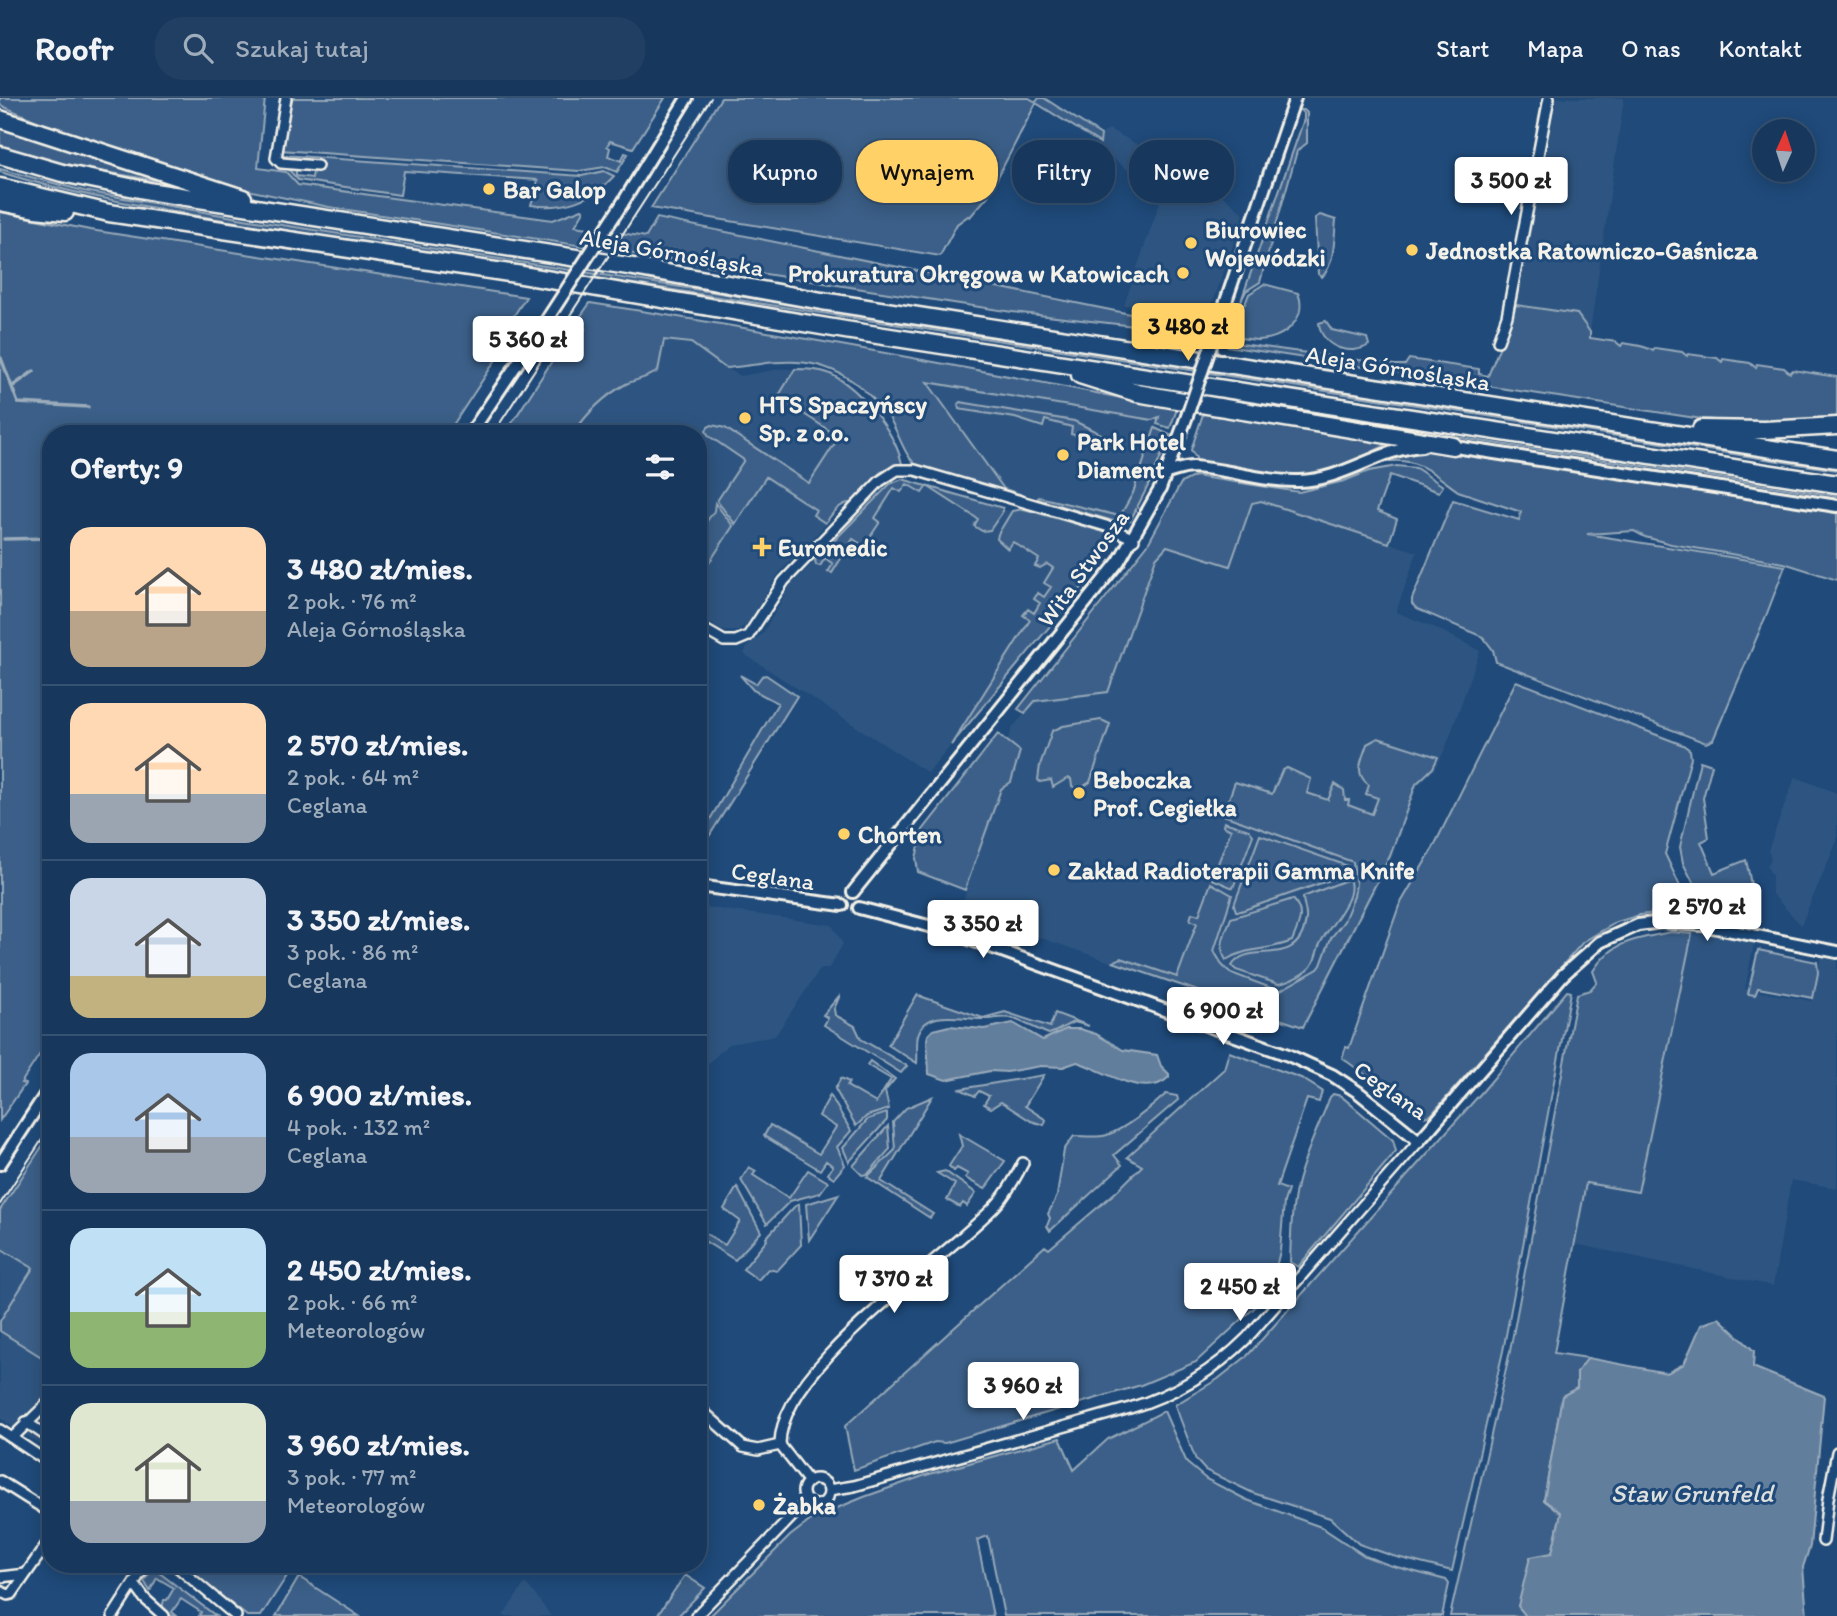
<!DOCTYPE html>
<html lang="pl">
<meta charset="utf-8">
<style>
body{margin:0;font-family:Itim,sans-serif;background:#203f62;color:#f1f3f6;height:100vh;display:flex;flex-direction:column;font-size:26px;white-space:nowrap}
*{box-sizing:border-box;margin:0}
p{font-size:23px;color:#9eacbb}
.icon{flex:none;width:38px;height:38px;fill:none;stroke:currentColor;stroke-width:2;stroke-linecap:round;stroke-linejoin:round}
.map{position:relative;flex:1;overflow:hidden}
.panel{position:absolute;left:42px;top:327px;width:665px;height:1148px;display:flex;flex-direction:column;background:#17385c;border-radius:28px;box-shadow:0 4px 18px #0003,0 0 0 2px #365272}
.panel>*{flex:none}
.hud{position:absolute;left:728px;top:42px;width:665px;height:63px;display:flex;gap:14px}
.needle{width:46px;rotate:3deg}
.fabs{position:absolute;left:1752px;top:21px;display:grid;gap:14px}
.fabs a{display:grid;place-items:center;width:63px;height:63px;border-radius:50%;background:#17385c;box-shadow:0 4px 18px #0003,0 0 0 2px #365272;font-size:35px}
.price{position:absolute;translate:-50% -60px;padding:0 16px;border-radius:7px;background:#fff;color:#222;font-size:23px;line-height:46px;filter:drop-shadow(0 2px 4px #0008)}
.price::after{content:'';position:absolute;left:50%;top:42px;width:21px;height:16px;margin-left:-10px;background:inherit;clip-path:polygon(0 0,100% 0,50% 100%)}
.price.on{background:#ffd166;color:#111}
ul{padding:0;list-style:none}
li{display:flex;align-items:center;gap:21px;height:175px;padding:0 28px}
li+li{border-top:2px solid #365272}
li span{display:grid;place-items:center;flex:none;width:196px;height:140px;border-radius:21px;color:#555}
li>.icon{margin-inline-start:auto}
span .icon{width:84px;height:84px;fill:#fffc;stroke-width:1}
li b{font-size:30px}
h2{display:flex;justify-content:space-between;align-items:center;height:84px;padding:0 28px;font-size:30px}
.chip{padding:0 24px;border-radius:28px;background:#17385c;box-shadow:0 4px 18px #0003,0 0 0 2px #365272;font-size:24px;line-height:63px}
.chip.on{background:#ffd166;color:#111}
header{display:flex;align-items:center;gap:42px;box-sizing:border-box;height:98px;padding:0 35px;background:#17385c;border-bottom:2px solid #365272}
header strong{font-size:33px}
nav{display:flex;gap:38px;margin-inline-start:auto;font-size:24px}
.search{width:490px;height:63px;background:#203f62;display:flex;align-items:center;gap:18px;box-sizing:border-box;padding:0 24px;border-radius:28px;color:#9eacbb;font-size:26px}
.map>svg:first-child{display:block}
.built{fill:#2d5581}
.green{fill:#3a5f88;stroke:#97a8b8;stroke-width:2}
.water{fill:#627e9d;stroke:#9cacbb;stroke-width:2}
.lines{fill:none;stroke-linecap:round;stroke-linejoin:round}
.stream{stroke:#9cacbb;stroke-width:3.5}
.minor-casing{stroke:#f4f1e8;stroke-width:14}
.tertiary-casing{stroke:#f4f1e8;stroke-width:16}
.motorway-casing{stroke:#f4f1e8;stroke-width:21}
.minor{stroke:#1f4a7a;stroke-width:9}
.tertiary{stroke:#1f4a7a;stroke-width:10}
.motorway{stroke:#1f4a7a;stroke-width:16}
.tram{stroke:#f4f1e8;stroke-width:2}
.tertiary-bridge-casing{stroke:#f4f1e8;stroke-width:16;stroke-linecap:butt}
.tertiary-bridge{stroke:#1f4a7a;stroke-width:10}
.poi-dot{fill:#ffd166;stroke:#1f4a7a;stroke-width:2.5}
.labels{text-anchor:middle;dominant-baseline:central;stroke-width:6;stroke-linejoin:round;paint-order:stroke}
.poi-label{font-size:24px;font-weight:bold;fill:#f4f1e8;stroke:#1f4a7a;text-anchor:start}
.street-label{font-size:24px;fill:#f4f1e8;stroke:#1f4a7a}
.water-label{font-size:26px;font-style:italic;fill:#dee0dd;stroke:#1f4a7a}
</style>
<header>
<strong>Roofr</strong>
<div class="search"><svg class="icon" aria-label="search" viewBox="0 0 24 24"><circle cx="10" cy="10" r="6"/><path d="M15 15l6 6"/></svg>Szukaj tutaj</div>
<nav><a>Start</a><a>Mapa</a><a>O nas</a><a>Kontakt</a></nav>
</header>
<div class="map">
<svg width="1837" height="1518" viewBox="0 0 1837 1518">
<rect width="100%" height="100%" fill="#1f4a7a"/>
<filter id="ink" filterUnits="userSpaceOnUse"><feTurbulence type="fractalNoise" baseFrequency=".0143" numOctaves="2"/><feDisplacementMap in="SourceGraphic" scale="14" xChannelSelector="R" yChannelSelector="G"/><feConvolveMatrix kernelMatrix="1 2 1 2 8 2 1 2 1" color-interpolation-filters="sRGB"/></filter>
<g filter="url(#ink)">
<!-- built -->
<path class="built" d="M1557 0H1624L1590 234 1577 216 1516 207Z
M1109 31 1166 62 1180 76 1188 68 1244 116 1207 221 1124 207 1162 98 1098 49 1101 37Z
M664 241 691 245 724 269 741 278 779 271H795L778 299 839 338 799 401 831 421 778 476 747 526 737 533H724L698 517V336H573L590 312 626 286 658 273Z
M926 284 1152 322 1160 318 1133 396 1120 419 1004 391Z
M902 381 1114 444 1080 492 928 675 744 556 747 549 763 535 790 488 890 386Z
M1261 403 1417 454 1396 514 1436 530 1480 553 1446 649 1435 671 1418 687 1392 759 1304 931 960 812 1001 691 1011 684 1007 644 1013 629 1035 603 1108 594 1156 460 1167 448 1230 467 1252 405Z
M1795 679 1837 695V743L1801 827 1772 796V778L1767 768 1771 761 1768 752Z
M698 808 832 827 843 846 829 870H821L775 938 729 946 698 975Z
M1693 833 1754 846 1745 891 1812 903 1821 859 1837 863V1090L1791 1082 1773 1188 1575 1146 1586 1085 1637 1094Z
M0 1150 33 1170 0 1223Z
M0 1233 51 1265V1354L0 1320Z
M525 1485 530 1490 551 1518H503Z"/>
<!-- green -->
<path class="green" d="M0 0H265L258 70 286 74 298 87 553 122 582 111 584 113 575 128 646 139 657 120 1135 217 1168 219 1186 218 1233 225 1239 208 1245 206 1249 196 1264 186 1298 195C1309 222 1281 243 1257 242L1012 214 329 109 238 90 53 30 0 7Z
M292 0H665L633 50 610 43 607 48 610 50 608 58 621 63 625 55 628 56 617 74 605 69 579 73 280 52Z
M721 0H1029L1036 4 1039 0H1044L1101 37 1100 45 1036 5 988 98 970 119 968 118 957 126 940 158 651 110Z
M1300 12H1304L1307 15V45L1297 53 1260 184 1246 193 1241 203 1304 21V16Z
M0 27 175 86 77 69 0 47Z
M282 57 582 78 604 73 614 78C593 102 562 112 531 107L538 82 404 73 400 97 298 82 287 70 296 71V78L312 80 313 73H321V64L288 60Z
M0 71 84 93 250 122 1837 369V372L252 127C167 112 82 100 0 74Z
M0 114 90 132 526 199 511 222 492 241 499 247 495 263 447 336H51V939L21 985 25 986 0 1022Z
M1320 117 1336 122C1334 141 1335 166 1322 179L1318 176 1315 120Z
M590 205C786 235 982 272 1177 311L1170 330 1157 326 1159 319 1152 322 927 284 1004 391 1020 396V399L919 369C903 358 899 334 888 318 881 307 868 296 858 287 814 254 779 264 728 270L724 269 691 245 664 242 658 273C648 280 637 281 626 286 604 298 587 315 573 336H505L561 249 574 247 585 231 576 225Z
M1516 207 1577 216 1590 234V240L1616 244 1621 248 1623 245C1633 247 1644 247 1653 253L1655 250 1682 254 1687 258 1688 256 1717 260 1722 264 1723 261 1750 265 1756 270 1757 266 1784 270 1790 275 1793 272 1837 279V323C1792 328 1747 325 1702 321L1226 248 1227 244 1395 267H1405L1409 261 1479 271V276L1488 278Z
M1326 223 1332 232 1367 240 1369 247C1350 259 1321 249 1319 225Z
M795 271C806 271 818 271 828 275 858 288 895 333 902 366L881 374 851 405C840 404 831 418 825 425L813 417 816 412 766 379 735 426 717 403 744 362 709 338 706 333 708 329 712 327 725 330 809 385 839 339 778 299Z
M1158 293 1837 398V401L1209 304Z
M960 304 1074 323 1120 345V349L1117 350 1071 336 1072 329 1045 322 1043 329 1015 320 959 311 958 306Z
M1203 316 1391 344V345C1370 354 1348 368 1326 373 1285 383 1241 371 1200 365L1195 363 1196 360 1191 352Z
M1155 330 1170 337 1151 382 1130 423 1117 424 1037 401 1039 399 1120 418 1133 395Z
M1416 352H1441L1837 415V482L1784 465 1671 446 1645 439 1634 433 1587 436 1785 468 1766 518 1713 642 1706 645 1496 564 1493 552 1483 539 1417 511 1412 506V501L1453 402 1519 422 1521 414 1458 393C1438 379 1420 361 1393 363 1384 363 1375 368 1366 369L1393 357Z
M1397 368 1416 370 1443 388 1439 394 1390 377 1377 413 1397 421 1389 445 1261 403 1252 405 1230 468 1167 448 1156 460 1108 594 1035 603 1025 615 1018 611 1148 446 1181 385 1195 378 1299 394 1344 383 1369 373Z
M902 381 1003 410V413L990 432 982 433 974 428 978 421 927 388 922 395 907 386 901 394 894 390 875 420 880 424 864 448 853 441 832 475 828 474 833 466 825 460 820 468 816 467 815 462 890 386Z
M715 405 733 428 698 482V436L714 413Z
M1024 411 1111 436 1115 440 1114 444 1080 492 951 647 1030 522 1023 517 1028 511 1034 515 1040 505 1034 501 1038 495 1044 499 1051 489 1044 485 1053 470 1047 466 1040 470 1035 468 1039 461 1013 444 1008 451 997 441 998 436 1012 413Z
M740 577 756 586 762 578 766 577 797 598 698 756V742L778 605 753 592Z
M1516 583 1683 647 1690 652 1691 660 1665 756 1687 803 1680 812 1640 817 1617 824 1583 844 1431 1017 1424 1019 1342 960 1346 949 1349 950 1399 808 1433 750Z
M1101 622 1110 626 1090 684 1078 692 1072 688 1071 681 1068 680 1053 689 1051 682 1040 684 1038 682 1040 667 1052 633 1063 628Z
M998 636 1020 653 1011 684 1001 691 965 792 918 774 916 760 923 732Z
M1378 640 1438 659 1433 670 1416 686 1390 758 1303 929 1113 864 1121 860 1177 879 1197 825 1190 822 1192 815 1199 817 1211 785 1232 797 1214 853 1223 868 1231 875 1279 893 1318 871 1321 867 1331 840 1344 823 1354 798 1356 786 1353 764 1223 717 1235 684 1272 696 1282 673 1287 670 1311 681 1307 695 1328 702 1335 686 1344 692 1345 702H1349L1348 707 1372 716 1378 700 1366 696 1369 687C1353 675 1362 662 1367 646Z
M1700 663 1712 667 1703 700 1709 740 1701 744 1714 775 1746 762C1750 780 1758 810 1744 824L1710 817 1683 765 1680 749Z
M1224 724 1249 732 1253 737 1233 790 1212 781 1231 732 1223 728Z
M1260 737 1348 768 1350 775 1241 813H1236L1234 807Z
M1349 781C1358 801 1328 828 1320 846 1317 852 1316 861 1312 867 1307 875 1288 885 1278 886L1236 872 1232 868C1248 840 1299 875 1306 821 1307 813 1303 806 1303 799Z
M1293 801C1306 815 1298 828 1292 843 1270 853 1246 849 1226 862 1217 848 1226 834 1231 820Z
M1671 834 1692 836 1638 1094 1586 1085 1554 1255 1588 1260 1578 1274 1577 1290 1562 1299 1544 1402 1561 1415 1552 1455 1518 1508 1526 1518H1450L1510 1253 1577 896 1590 892 1597 884 1593 873C1612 842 1638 841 1671 834Z
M1758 852 1817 864 1818 875 1813 900 1758 890 1755 897 1748 896Z
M1567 893 1571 894 1503 1253 1452 1473 1393 1458 1359 1446 1330 1420 1253 1395 1205 1372 1196 1362 1175 1307 1218 1281 1247 1258 1482 994Z
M840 897 834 911 835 917 855 928 861 941 907 968 901 975 824 927 828 920 823 917Z
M917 897 983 920 1005 914 1050 929 1055 915 1089 928 1074 924C1066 927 1057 934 1049 936 1047 936 1021 923 1014 921 1003 917 993 922 981 921 962 921 926 910 918 937 916 945 918 957 917 965L888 947Z
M1229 954 1301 980 1322 993 1319 1004 1307 1001 1277 1088 1288 1092 1284 1104 1280 1153 1274 1177 1275 1195 1265 1200 1196 1264 1141 1287 945 1345 935 1344 854 1372 845 1328 1045 1148 1049 1151 1117 1093 1142 1068 1127 1059 1224 971Z
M870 963 895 981 885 993 889 1011 867 1018 856 1028 835 991 841 980 849 984 847 988 876 1005 891 981 867 967Z
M1044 977 1025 1008 1046 1022 1044 1027 1031 1023 1001 1004 991 1010 984 1006 989 998 979 993 975 998 960 991Z
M1166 996 1177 998 1178 1002 1114 1057 1122 1067 1050 1133 1047 1128 1050 1120 1048 1116 1057 1098 1064 1052 1074 1038C1084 1038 1097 1040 1107 1037 1125 1031 1152 1009 1166 996Z
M1333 996 1341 998 1393 1042 1396 1053 1298 1169 1290 1164C1291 1138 1291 1112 1297 1087 1304 1057 1319 1028 1330 999Z
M830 997 851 1033 837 1049 845 1067 834 1080 828 1076 833 1068 826 1063 820 1072 764 1038 770 1027 819 1056 836 1029 819 1018Z
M932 999 881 1083 933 1116 930 1120 867 1079 895 1052 893 1024 906 1010Z
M887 1015V1022L849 1064 843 1050 868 1021Z
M888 1028 890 1051 868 1076 862 1077 853 1068Z
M51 1035V1265L0 1233V1223L33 1170 0 1150V1112Z
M959 1036 1005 1063 985 1091 965 1080 968 1076 957 1070 954 1073 949 1068 962 1048Z
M749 1069 756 1073 753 1077 789 1100 808 1072 828 1084 820 1095 790 1103 767 1126 741 1082Z
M945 1073 976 1095 967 1108 963 1105 960 1109 947 1102 955 1086 937 1075Z
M737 1089 761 1134 735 1162 698 1139V1131L725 1147 740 1123 724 1111Z
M839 1096 809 1142 806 1106Z
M799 1106 801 1147 777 1173 768 1171 758 1182 743 1171 767 1142 766 1140 794 1109Z
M1164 1313 1187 1365 1206 1381 1247 1402 1321 1429 1365 1458 1389 1467 1446 1482 1449 1486 1442 1518H1004L988 1438 977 1442 993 1518H710L790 1438 815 1419 864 1399 926 1377 1060 1340 1074 1372 1108 1341Z
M182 1467H294L261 1518H247Z
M153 1470 216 1518H199L201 1514 181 1501 172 1514 177 1518C166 1518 160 1514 164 1502H167L174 1490 157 1480 150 1493 144 1483Z
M685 1477 705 1490 678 1518H657Z
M299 1479 359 1518H276Z"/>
<!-- water -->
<path class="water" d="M1013 925 1043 942 1066 931H1080L1096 936 1123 952 1157 957 1161 968 1169 976V979C1145 1003 1102 971 1077 964L1063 969 1041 968 1007 974 990 973 946 982 929 976 927 942 928 937 933 932 949 928 984 931Z
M1719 1220 1754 1253 1753 1269 1824 1298 1810 1448 1803 1469 1807 1518H1526L1518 1508 1530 1459 1552 1455 1561 1415 1544 1402 1562 1298 1577 1290V1274L1588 1260 1667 1275 1684 1266 1701 1227Z"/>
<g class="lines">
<!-- stream -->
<path class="stream" d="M1 260 18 305 88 309
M13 288 34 273
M4 441 51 440"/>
<!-- minor casing -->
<g class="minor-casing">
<path id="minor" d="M286 0 276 60 281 65 317 68
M1498 243 1507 218 1549 0
M698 528 724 543H736L748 538 784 483 880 383 897 372H915L1106 428 1134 441
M698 1309 743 1349 758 1352 780 1347
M26 1324 48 1339 51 1338
M0 1332 51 1366
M12 1340 51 1302
M803 1394a13 13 0 1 1 26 0a13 13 0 1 1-26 0Z
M0 1383 51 1415
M809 1384 780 1347C779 1268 944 1164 997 1106 1008 1094 1016 1079 1023 1065
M829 1392 854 1388 1130 1310C1176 1296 1213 1274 1247 1240L1419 1043
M1823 1443 1828 1401 1837 1354
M174 1466 236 1518
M0 1479 26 1476
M134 1486 145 1501 164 1518
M0 1493 8 1497 12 1496 51 1440
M113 1518 146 1466
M696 1518 807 1403"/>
</g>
<!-- tertiary casing -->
<g class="tertiary-casing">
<path id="tertiary" d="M622 106 687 0
M1220 221 1295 0
M470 336 542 229
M1449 348 1837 408
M1167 375C1175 373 1184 369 1193 369 1228 371 1263 384 1299 383 1344 382 1378 351 1422 348
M698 788 842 807
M853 794 1119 463 1160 391 1187 318
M859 810 944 832 1288 957 1332 977 1358 994 1419 1043 1563 877 1600 844 1638 827 1662 824 1702 827 1837 854
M0 1066 51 988"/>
</g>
<!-- motorway casing -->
<g class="motorway-casing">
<path id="motorway" d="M0 21 243 100
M0 57 62 75 154 94 628 168 822 203 1837 361
M0 89 109 115 516 176 845 232 1837 386
M0 104 35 111 65 114
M1080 277 1137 295 1177 302 1453 348
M1701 331 1764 332 1837 328"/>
</g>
<!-- minor -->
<use href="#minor" class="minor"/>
<!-- tertiary -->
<use href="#tertiary" class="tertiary"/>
<!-- motorway -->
<use href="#motorway" class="motorway"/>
<!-- tram -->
<path class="tram" d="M493 336 711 0
M0 1106 51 1028"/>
<!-- tertiary-bridge casing -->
<g class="tertiary-bridge-casing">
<path id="tertiary-bridge" d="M542 229 622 106
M1187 318 1220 221"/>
</g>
<!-- tertiary-bridge -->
<use href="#tertiary-bridge" class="tertiary-bridge"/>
</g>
</g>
<!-- markers -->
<g class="poi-dot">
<circle cx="489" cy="91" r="7"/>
<circle cx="1191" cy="145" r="7"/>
<circle cx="1412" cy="152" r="7"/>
<circle cx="1183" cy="175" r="7"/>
<circle cx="745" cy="320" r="7"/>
<circle cx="1063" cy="357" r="7"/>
<path d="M758.5 438.5h7v7h7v7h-7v7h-7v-7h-7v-7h7z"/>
<circle cx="1079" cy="695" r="7"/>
<circle cx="844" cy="736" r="7"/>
<circle cx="1054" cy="772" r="7"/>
<circle cx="759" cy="1407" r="7"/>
</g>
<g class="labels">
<!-- poi labels -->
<g class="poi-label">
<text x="503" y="91">Bar Galop</text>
<text x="1205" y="131">Biurowiec<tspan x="1205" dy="28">Wojewódzki</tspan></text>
<text x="1426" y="152">Jednostka Ratowniczo-Gaśnicza</text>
<text x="1169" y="175" text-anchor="end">Prokuratura Okręgowa w Katowicach</text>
<text x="759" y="306">HTS Spaczyńscy<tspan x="759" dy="28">Sp. z o.o.</tspan></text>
<text x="1077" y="343">Park Hotel<tspan x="1077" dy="28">Diament</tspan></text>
<text x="778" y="449">Euromedic</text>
<text x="1093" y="681">Beboczka<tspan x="1093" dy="28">Prof. Cegiełka</tspan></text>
<text x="858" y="736">Chorten</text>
<text x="1068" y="772">Zakład Radioterapii Gamma Knife</text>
<text x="773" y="1407">Żabka</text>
</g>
<!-- street labels -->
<g class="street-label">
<text transform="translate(672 154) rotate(10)">Aleja Górnośląska</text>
<text transform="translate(1398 270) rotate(9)">Aleja Górnośląska</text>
<text transform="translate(1083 470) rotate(-54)">Wita Stwosza</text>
<text transform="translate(773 778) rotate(8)">Ceglana</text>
<text transform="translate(1391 992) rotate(35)">Ceglana</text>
</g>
<!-- water labels -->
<g class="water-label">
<text x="1692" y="1395">Staw Grunfeld</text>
</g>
</g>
</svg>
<div class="fabs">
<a><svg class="needle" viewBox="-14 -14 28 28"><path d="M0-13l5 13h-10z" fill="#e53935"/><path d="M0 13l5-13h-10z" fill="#9eacbb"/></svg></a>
</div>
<b class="price" style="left:1511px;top:119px">3 500 zł</b>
<b class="price on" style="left:1188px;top:265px">3 480 zł</b>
<b class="price" style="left:528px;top:278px">5 360 zł</b>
<b class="price" style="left:1707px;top:845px">2 570 zł</b>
<b class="price" style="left:983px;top:862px">3 350 zł</b>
<b class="price" style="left:1223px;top:949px">6 900 zł</b>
<b class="price" style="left:894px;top:1217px">7 370 zł</b>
<b class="price" style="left:1240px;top:1225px">2 450 zł</b>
<b class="price" style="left:1023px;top:1324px">3 960 zł</b>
<div class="hud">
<a class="chip">Kupno</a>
<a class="chip on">Wynajem</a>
<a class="chip">Filtry</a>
<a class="chip">Nowe</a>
</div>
<section class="panel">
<h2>Oferty: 9<svg class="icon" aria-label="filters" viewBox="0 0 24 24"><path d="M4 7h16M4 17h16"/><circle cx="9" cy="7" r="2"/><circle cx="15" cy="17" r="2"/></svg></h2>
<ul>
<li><span style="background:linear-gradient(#ffd9b3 60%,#b9a48a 0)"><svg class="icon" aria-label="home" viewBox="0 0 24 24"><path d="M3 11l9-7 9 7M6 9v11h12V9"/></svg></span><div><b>3 480 zł/mies.</b><p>2 pok. · 76 m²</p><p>Aleja Górnośląska</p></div></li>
<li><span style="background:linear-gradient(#ffd9b3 65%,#9aa5b1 0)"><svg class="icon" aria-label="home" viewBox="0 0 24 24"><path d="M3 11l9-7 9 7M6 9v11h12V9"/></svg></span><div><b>2 570 zł/mies.</b><p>2 pok. · 64 m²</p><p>Ceglana</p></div></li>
<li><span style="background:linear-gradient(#c9d6e8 70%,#c2b280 0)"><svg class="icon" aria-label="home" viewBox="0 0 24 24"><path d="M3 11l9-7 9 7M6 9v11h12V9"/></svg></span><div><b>3 350 zł/mies.</b><p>3 pok. · 86 m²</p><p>Ceglana</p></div></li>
<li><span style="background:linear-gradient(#a9c7e8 60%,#9aa5b1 0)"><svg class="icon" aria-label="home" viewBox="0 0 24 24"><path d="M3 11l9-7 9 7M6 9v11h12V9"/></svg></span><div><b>6 900 zł/mies.</b><p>4 pok. · 132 m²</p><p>Ceglana</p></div></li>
<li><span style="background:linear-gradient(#bfe0f5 60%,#8fb573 0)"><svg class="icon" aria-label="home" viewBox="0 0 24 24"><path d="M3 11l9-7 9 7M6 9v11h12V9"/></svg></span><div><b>2 450 zł/mies.</b><p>2 pok. · 66 m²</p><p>Meteorologów</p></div></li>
<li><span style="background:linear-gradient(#dfe7d0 70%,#9aa5b1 0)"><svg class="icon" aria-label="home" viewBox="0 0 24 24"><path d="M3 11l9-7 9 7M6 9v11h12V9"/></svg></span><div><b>3 960 zł/mies.</b><p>3 pok. · 77 m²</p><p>Meteorologów</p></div></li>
</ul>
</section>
</div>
